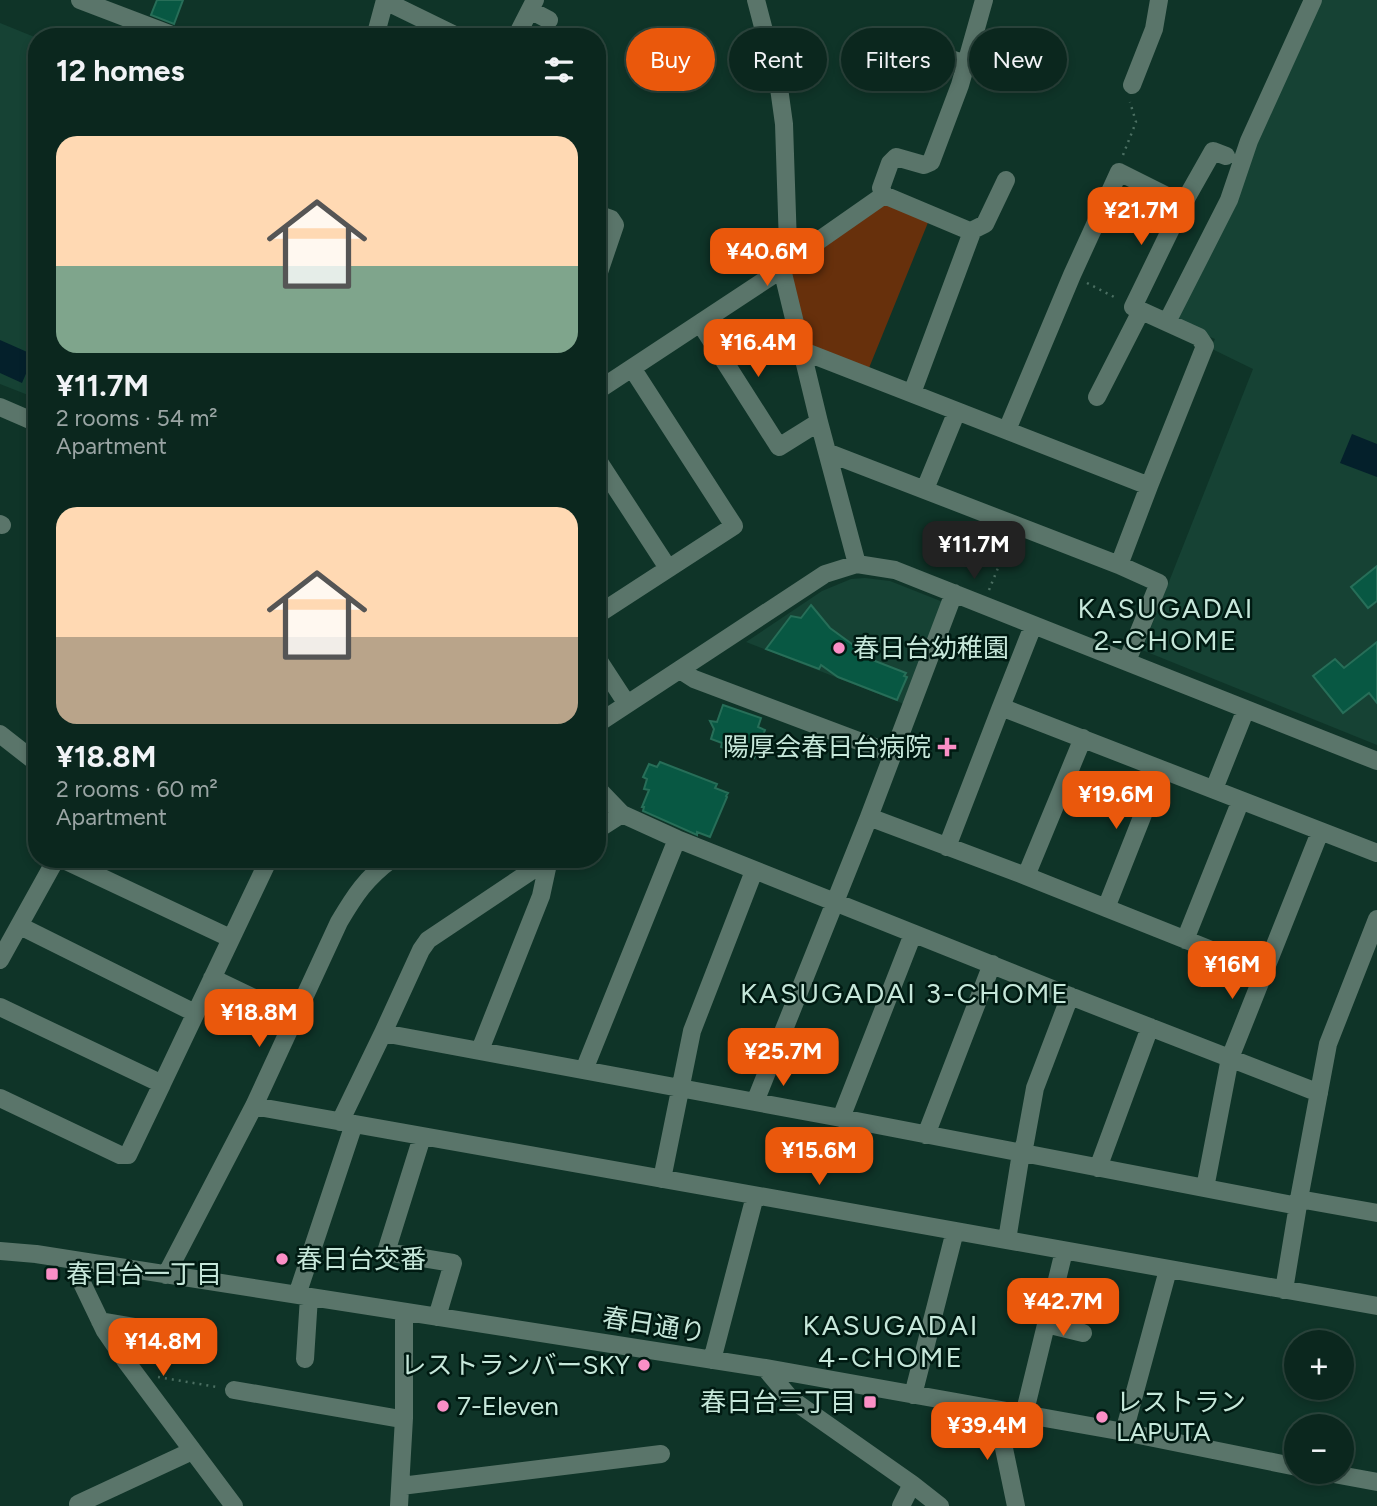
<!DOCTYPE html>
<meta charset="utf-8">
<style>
body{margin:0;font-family:Figtree,"Noto Sans JP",sans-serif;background:#142f27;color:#f1f3f6;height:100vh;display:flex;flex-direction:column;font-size:26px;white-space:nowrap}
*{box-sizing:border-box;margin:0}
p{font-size:23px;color:#9aa5a4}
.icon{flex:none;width:38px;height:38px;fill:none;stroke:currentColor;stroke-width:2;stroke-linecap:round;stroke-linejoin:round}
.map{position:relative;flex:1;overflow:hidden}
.side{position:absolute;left:28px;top:28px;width:578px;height:840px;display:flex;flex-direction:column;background:#0b271e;border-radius:28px;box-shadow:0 4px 10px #0003,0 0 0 2px #2b443c}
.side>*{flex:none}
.banner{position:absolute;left:626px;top:28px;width:644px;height:63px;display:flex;gap:14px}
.controls{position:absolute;left:1284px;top:1330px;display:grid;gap:14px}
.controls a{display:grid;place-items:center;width:70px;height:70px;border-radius:50%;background:#0b271e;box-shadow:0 4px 10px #0003,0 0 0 2px #2b443c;font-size:35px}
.price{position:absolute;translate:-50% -60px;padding:0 16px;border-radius:14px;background:#ea580c;color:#fff;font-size:23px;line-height:46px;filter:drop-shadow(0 2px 4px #0008)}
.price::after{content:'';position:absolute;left:50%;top:42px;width:21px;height:16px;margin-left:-10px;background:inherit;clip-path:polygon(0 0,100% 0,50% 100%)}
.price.current{background:#222;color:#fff}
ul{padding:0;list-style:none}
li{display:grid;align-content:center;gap:14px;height:371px;padding:0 28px}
li span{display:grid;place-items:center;height:217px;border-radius:21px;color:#555}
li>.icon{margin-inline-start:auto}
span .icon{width:126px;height:126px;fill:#fffc;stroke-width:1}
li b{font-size:30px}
h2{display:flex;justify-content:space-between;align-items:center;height:84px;padding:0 28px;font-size:30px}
.chip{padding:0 24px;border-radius:32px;background:#0b271e;box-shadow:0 4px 10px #0003,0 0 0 2px #2b443c;font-size:24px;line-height:63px}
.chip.current{background:#ea580c;color:#fff}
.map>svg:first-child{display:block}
.built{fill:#164234}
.green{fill:#67300c}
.water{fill:#04202b}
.building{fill:#085843;stroke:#276e58;stroke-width:2}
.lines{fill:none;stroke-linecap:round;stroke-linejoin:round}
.path{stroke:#4b6f62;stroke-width:2.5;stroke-dasharray:2 5;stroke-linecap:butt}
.minor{stroke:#5a756a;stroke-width:18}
.poi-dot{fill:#fa8fc6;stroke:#001a12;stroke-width:2.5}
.labels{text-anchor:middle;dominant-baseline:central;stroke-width:5;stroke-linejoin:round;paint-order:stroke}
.poi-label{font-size:26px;fill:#c6e7da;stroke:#001a12;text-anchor:start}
.street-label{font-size:26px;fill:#c6e7da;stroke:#001a12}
.neighbourhood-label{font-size:28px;letter-spacing:2px;fill:#c6e7da;stroke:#001a12}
</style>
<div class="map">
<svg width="1377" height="1506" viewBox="0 0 1377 1506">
<rect width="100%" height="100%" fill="#0f3428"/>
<!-- built -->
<path class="built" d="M1319 0H1377V745L1142 650 1253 369 1210 348 1215 339 1181 325 1177 313Z
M0 23 37 38V374L28 395 0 384Z
M865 578 890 581 943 602 904 704 746 642 822 591 851 579Z"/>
<!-- green -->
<path class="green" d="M885 203 929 220 869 368 809 347 789 267Z"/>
<!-- water -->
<path class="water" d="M0 340 34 355 22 383 0 373Z
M1352 434 1377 444V477L1340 463Z"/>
<!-- building -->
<path class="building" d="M157 0H183L174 24 151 15Z
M1377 566V601L1368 608 1351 587Z
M811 605 830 628 860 650 857 654 906 673 904 676 907 677 897 700 838 677 821 665 819 669 766 649 791 616 801 618Z
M1377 642V703L1369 693 1343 713 1313 676 1335 659 1344 668Z
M723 705 761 718 758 727 765 730 754 758 748 756V758L721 747 722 743 711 739 714 729 710 721 717 722Z
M660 762 717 784 715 788 728 793 726 796 727 797 710 837 697 832V835L643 811 644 807H642L649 790 644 789 647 779 643 777 649 764 657 767Z"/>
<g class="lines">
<!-- path -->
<path class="path" d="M1123 155 1136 122 1130 102
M1087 283 1118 299
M989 590 1009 541
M158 1377 217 1387"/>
<!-- minor -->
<path class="minor" d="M80 0 177 37
M756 0 779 88 784 124 788 245 791 260 782 269 819 422 857 564
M385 1 459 37
M530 10 549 20
M375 37 385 0
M516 37 535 0
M924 50 966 64
M1132 85 1154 29 1159 0
M884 195 881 188 890 163 896 157 924 165 931 162 960 85 984 0
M597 214 611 219 615 225 597 278
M972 232 975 229 985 224 1006 180
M791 260 884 195 972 232 912 393
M1167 322 1229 200 1249 141 1313 0
M700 323 779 447 819 422
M803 351 1149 486 1205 346 1199 337 1133 307 1183 204 1213 151 1226 156
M597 391 782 269
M1097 397 1141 311
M0 407 37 423
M1007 430 1072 275 1119 172 1183 204
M829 453 1119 565 1159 583 1127 661
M597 459 668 568
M925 489 957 411
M0 524 2 525
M1119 565 1149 486
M597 615 734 526 632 368
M1033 626 1001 707 1377 853
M597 658 627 704
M680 670 694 679 893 754
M597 724 825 574 857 564 895 570 1377 761
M0 734 37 763
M597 788 622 814 677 839 1070 996 1319 1093
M1214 789 1246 709
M869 817 954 593
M597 830 622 814
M947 847 1001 707
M62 859 230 938
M1026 876 1083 738
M1106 908 1161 769
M20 926 195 1013
M1185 940 1241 800
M0 960 56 859
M212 978 294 1017
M0 1007 162 1084 269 859
M383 1033 421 950 428 940 549 859
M480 1050 541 896 549 859
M584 1070 677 839
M0 1098 120 1155H128L162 1084
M755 1102 869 817 1026 876 1264 971
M254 1106 1377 1306
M841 1118 913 934
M340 1122 383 1033 841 1118 1298 1206
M926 1135 992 964
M422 1137 386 1252 453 1263 437 1317
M1098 1168 1150 1027
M662 1179 692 1031 754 871
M1205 1188 1230 1058 1320 832
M1299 1199 1377 1213
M1007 1240 1021 1153 1025 1143 1035 1088 1070 996
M0 1251 36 1254 765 1368 1124 1432 1297 1467
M73 1260 81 1281 105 1331 125 1360 234 1506
M166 1275 254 1106 339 922C355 895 366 878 392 859
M1284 1290 1299 1199 1328 1044 1377 919
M297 1295 354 1124
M100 1321 188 1336
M1046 1324 1083 1333
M305 1359 309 1297
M712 1360 755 1196
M765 1368 791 1399 912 1484 940 1506
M234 1390 395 1418H404
M913 1395 955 1231
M996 1410 1016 1506
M1024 1415 1064 1251
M1124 1432 1168 1270
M1323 1472 1377 1482
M401 1486 661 1454
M78 1504 192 1451
M399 1506 404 1418V1312
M901 1506 912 1484"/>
</g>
<!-- markers -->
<g class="poi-dot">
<circle cx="839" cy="648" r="7"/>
<path d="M943.5 736.5h7v7h7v7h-7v7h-7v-7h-7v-7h7z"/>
<circle cx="282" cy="1259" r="7"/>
<rect x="45" y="1267" width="14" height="14" rx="3.5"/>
<circle cx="644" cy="1365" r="7"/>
<rect x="863" y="1395" width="14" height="14" rx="3.5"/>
<circle cx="443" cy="1406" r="7"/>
<circle cx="1102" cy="1417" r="7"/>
</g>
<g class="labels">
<!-- poi labels -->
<g class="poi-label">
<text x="853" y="648">春日台幼稚園</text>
<text x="931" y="747" text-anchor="end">陽厚会春日台病院</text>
<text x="296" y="1259">春日台交番</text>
<text x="66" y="1274">春日台一丁目</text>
<text x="630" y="1365" text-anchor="end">レストランバーSKY</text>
<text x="856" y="1402" text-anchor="end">春日台三丁目</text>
<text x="1116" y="1402">レストラン<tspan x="1116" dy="30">LAPUTA</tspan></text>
<text x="457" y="1406">7-Eleven</text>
</g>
<!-- street labels -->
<g class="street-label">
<text transform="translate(654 1325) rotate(9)">春日通り</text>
</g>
<!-- neighbourhood labels -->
<g class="neighbourhood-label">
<text x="1166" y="608">KASUGADAI<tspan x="1166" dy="32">2-CHOME</tspan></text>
<text x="905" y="993">KASUGADAI 3-CHOME</text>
<text x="891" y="1325">KASUGADAI<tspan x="891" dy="32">4-CHOME</tspan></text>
</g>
</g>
</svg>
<div class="controls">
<a>+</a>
<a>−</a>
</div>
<b class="price" style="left:1141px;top:247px">¥21.7M</b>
<b class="price" style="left:767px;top:288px">¥40.6M</b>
<b class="price" style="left:758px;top:379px">¥16.4M</b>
<b class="price current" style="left:974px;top:581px">¥11.7M</b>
<b class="price" style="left:1116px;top:831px">¥19.6M</b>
<b class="price" style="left:1232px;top:1001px">¥16M</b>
<b class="price" style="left:259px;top:1049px">¥18.8M</b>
<b class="price" style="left:783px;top:1088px">¥25.7M</b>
<b class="price" style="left:819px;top:1187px">¥15.6M</b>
<b class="price" style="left:1063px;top:1338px">¥42.7M</b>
<b class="price" style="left:163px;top:1378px">¥14.8M</b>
<b class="price" style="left:987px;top:1462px">¥39.4M</b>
<div class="banner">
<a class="chip current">Buy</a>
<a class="chip">Rent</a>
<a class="chip">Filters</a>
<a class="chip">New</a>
</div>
<section class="side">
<h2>12 homes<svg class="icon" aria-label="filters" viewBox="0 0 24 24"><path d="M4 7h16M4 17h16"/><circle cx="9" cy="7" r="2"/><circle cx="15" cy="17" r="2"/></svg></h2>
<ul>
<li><span style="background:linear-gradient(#ffd9b3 60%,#7fa58c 0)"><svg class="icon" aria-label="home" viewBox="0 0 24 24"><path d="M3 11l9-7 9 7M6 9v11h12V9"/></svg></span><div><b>¥11.7M</b><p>2 rooms · 54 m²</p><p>Apartment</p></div></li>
<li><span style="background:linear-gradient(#ffd9b3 60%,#b9a48a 0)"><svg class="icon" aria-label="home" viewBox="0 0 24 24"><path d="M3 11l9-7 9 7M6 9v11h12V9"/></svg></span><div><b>¥18.8M</b><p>2 rooms · 60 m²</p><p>Apartment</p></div></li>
</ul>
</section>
</div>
